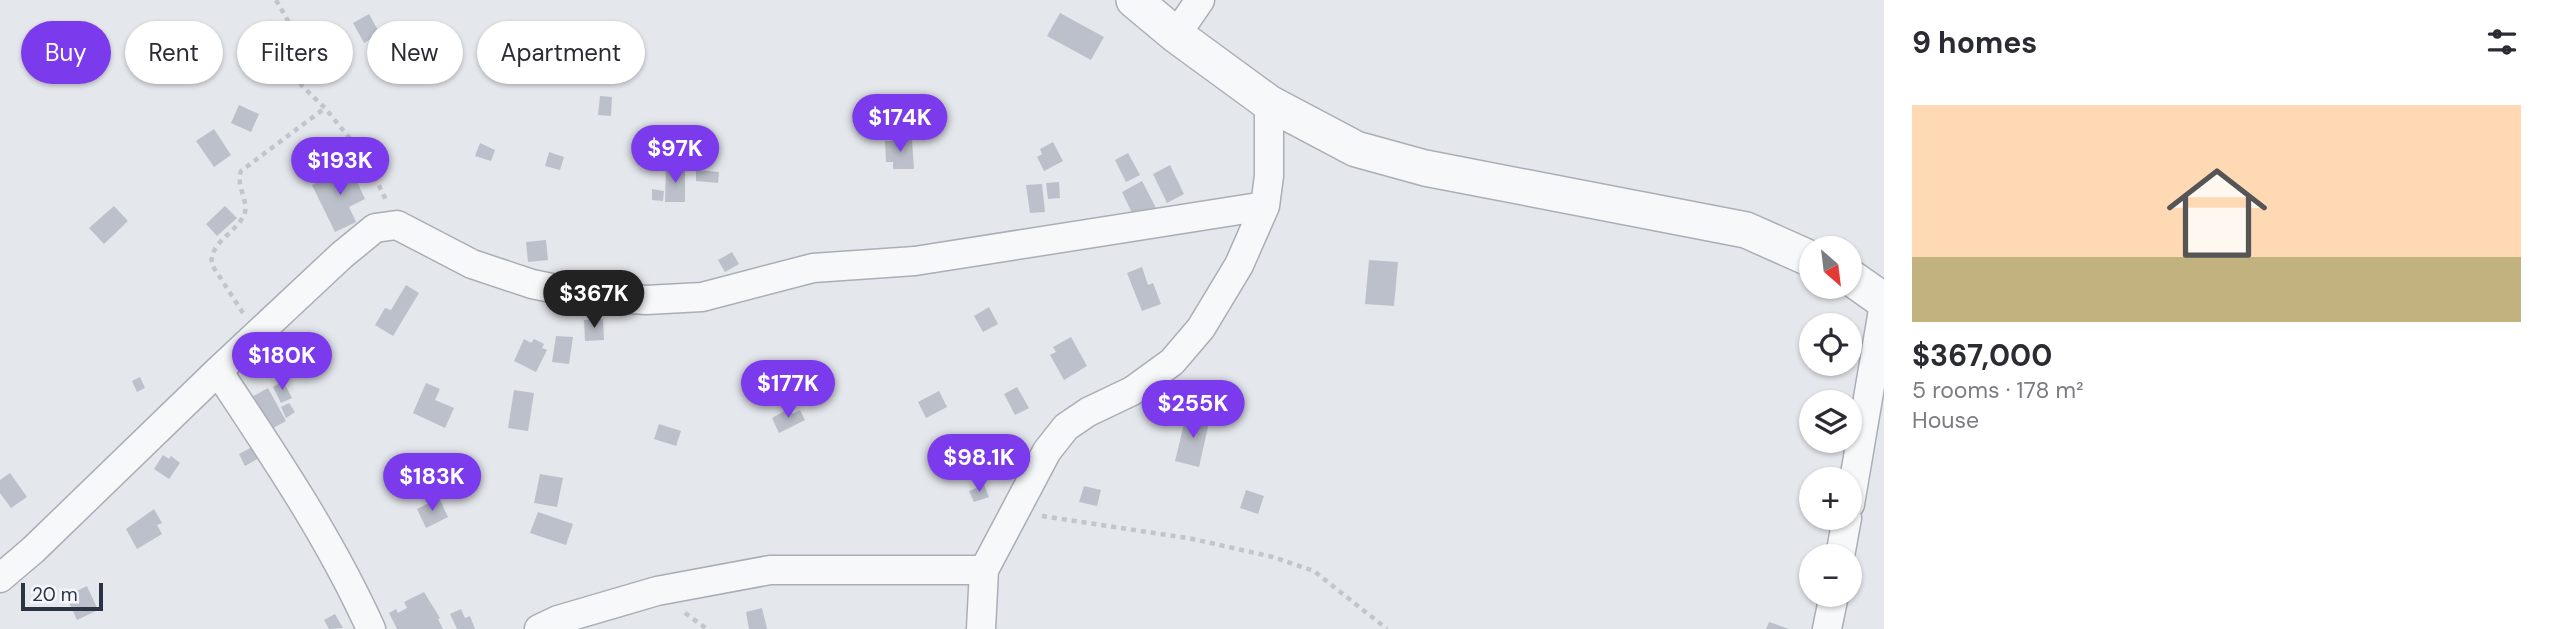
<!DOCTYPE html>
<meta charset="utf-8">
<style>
body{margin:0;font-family:"DM Sans",sans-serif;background:#f2f2f3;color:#2b2b33;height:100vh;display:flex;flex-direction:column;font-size:26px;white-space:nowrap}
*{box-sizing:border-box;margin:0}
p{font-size:23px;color:#7c7c81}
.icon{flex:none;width:38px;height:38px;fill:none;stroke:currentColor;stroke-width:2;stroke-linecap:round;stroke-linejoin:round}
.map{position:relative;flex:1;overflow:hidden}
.drawer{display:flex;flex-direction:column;background:#fff;width:665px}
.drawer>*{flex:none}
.guide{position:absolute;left:21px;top:21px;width:665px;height:63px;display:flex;gap:14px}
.needle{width:46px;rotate:152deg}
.controls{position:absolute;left:1799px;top:236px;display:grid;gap:14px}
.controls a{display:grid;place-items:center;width:63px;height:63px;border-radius:50%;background:#fff;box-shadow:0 2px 5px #0004;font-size:35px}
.scale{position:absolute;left:21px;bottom:18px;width:82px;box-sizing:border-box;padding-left:7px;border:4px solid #2b3445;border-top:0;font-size:19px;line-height:24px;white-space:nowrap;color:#2b3445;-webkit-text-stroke:5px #f4f6f9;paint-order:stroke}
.price{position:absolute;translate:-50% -60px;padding:0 16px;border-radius:24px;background:#7c3aed;color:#fff;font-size:23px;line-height:46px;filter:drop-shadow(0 2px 4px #0008)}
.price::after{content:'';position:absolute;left:50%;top:42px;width:21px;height:16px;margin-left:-10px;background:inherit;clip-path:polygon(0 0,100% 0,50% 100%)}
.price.active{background:#222;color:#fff}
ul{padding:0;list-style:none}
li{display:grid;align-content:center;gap:14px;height:371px;padding:0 28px}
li+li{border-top:2px solid #e1e1e2}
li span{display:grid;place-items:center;height:217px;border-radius:0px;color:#555}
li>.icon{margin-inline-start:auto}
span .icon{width:126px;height:126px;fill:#fffc;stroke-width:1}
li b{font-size:30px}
h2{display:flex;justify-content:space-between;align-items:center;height:84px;padding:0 28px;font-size:30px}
.pill{padding:0 24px;border-radius:32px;background:#fff;box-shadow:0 2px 5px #0004;font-size:24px;line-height:63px}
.pill.active{background:#7c3aed;color:#fff}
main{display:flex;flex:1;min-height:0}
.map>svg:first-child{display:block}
.building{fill:#bbc0ca}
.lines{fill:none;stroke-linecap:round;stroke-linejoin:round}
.minor-casing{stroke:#a9aeb7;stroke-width:31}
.tertiary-casing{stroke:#a9aeb7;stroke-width:38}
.path{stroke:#c2c5cb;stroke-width:4.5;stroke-dasharray:5 5;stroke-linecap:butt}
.minor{stroke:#f7f8fa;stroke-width:28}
.tertiary{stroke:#f7f8fa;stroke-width:35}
</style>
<main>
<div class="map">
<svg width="1884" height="629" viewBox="0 0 1884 629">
<rect width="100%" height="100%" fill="#e4e7ec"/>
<!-- building -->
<path class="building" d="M1060 13 1104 37 1091 60 1047 36Z
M369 14 380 34 364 43 353 23Z
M600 96 612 97 611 116 598 115Z
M239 105 259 114 251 132 231 123Z
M214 129 231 155 214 167 196 141Z
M912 140 914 169H893V162H886L885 141Z
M1053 142 1063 161 1044 171 1037 157 1042 154 1040 149Z
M480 143 495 150 491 161 475 156Z
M549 152 564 157 560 170 545 166Z
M1128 153 1140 175 1126 182 1115 160Z
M355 164 360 174 355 177 365 199 349 207 356 222 335 232 312 185Z
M1170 165 1184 194 1167 203 1153 174Z
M666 168H685V202H665Z
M696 170 719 172 718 183 696 181Z
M1142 181 1156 208 1135 219 1122 192Z
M1059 182 1060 198 1048 199 1046 183Z
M1042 184 1045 212 1030 213 1026 185Z
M652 189 664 191 663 201 652 200Z
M114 206 128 221 104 244 89 228Z
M225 206 237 218 217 236 206 224Z
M546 240 548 260 528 262 526 242Z
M732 252 739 264 725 272 718 260Z
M1369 260 1398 262 1394 306 1365 304Z
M1142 267 1148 285 1153 283 1161 304 1142 311 1127 273Z
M406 285 419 293 393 336 375 325 385 308 391 310Z
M989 307 998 324 983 332 974 316Z
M603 319 604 340 585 341 584 320Z
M303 335 320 367 302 376 286 343Z
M556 336 573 337 569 364 552 362Z
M1071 337 1087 366 1064 380 1050 355 1056 352 1053 347Z
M524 339 531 343 534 339 544 344 542 348 547 350 536 372 514 361Z
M140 377 145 388 137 392 132 381Z
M283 381 292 398 281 403 273 387Z
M426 383 440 389 435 400 454 408 445 428 413 413Z
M1017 387 1029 408 1015 415 1004 394Z
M268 388 286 421 268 431 250 398Z
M514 390 534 393 528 431 508 428Z
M939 391 947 407 926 418 918 402Z
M289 403 295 412 286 418 281 407Z
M790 408 793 414 800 410 805 420 779 433 772 418Z
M1187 412 1210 418 1199 467 1175 461Z
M659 424 681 431 676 446 654 439Z
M252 447 259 458 245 466 239 454Z
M163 455 169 459 171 456 180 463 169 479 154 469Z
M444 462 468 471 460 493 436 484Z
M10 473 27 497 11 508 0 493V480Z
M540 474 563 478 557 507 534 503Z
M984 485 989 497 974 502 969 491Z
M1084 486 1101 490 1097 506 1079 502Z
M1246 490 1264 496 1258 514 1240 508Z
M439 498 448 517 426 528 417 509Z
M154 509 162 523 157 525 162 534 137 549 126 529Z
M538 512 573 524 566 545 530 533Z
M87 586 98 610 77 620 66 596Z
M424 592 440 618 438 619 443 629H397L389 613 396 609 398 613 407 608 404 602Z
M762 608 767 629H749L746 612Z
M461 609 465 618 470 616 475 629H457L450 614Z
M335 614 343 628 329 629 324 620Z
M1769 622 1789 629H1766Z"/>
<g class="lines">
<!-- minor casing -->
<g class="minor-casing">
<path id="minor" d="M1176 35 1200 0
M218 371C273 454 330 538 371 629
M1850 504 1884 304
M1840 556 1847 518
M0 578 33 550 218 371 342 255 375 228 397 225 472 264 532 284 590 296 646 300 702 297 813 268 915 261 1265 206
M539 629 558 620 657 591 770 570H984
M981 629 984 570 1047 451 1066 427 1088 412 1132 391 1172 362 1201 328 1239 265 1265 206 1269 176V103
M1827 629 1834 595"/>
</g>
<!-- tertiary casing -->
<g class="tertiary-casing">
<path id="tertiary" d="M1134 0 1176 35 1269 103 1356 149 1425 168 1746 230 1811 259
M1850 277 1884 301"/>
</g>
<!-- path -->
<path class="path" d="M276 0 294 31 291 64 302 86 325 108 365 157 387 202
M243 313 212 265C208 243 236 233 244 215 250 201 235 186 241 171L325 108
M1042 516 1193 539 1273 557 1314 571 1387 629
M685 613 707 629"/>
<!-- minor -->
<use href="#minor" class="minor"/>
<!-- tertiary -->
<use href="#tertiary" class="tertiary"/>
</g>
</svg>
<div class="controls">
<a><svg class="needle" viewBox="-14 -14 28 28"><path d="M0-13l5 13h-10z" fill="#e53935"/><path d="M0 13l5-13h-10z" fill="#7c7c81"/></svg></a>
<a><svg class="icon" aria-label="locate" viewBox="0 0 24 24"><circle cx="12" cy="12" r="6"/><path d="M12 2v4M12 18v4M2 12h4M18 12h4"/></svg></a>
<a><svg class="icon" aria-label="layers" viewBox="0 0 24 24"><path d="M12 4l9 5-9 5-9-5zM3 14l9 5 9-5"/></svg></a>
<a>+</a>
<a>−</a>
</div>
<div class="scale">20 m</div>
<b class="price" style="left:900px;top:154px">$174K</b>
<b class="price" style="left:675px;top:185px">$97K</b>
<b class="price" style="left:340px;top:197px">$193K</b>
<b class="price active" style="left:594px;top:330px">$367K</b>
<b class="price" style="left:282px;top:392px">$180K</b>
<b class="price" style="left:788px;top:420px">$177K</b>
<b class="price" style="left:1193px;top:440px">$255K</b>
<b class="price" style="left:979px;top:494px">$98.1K</b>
<b class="price" style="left:432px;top:513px">$183K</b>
<div class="guide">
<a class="pill active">Buy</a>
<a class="pill">Rent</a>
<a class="pill">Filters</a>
<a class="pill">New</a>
<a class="pill">Apartment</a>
</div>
</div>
<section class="drawer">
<h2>9 homes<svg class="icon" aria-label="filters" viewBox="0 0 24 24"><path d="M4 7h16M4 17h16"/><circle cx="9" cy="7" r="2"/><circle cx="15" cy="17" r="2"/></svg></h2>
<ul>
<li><span style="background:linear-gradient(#ffd9b3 70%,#c2b280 0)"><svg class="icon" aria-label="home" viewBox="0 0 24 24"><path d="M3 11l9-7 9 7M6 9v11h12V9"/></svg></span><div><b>$367,000</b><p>5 rooms · 178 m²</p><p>House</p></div></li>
</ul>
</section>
</main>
